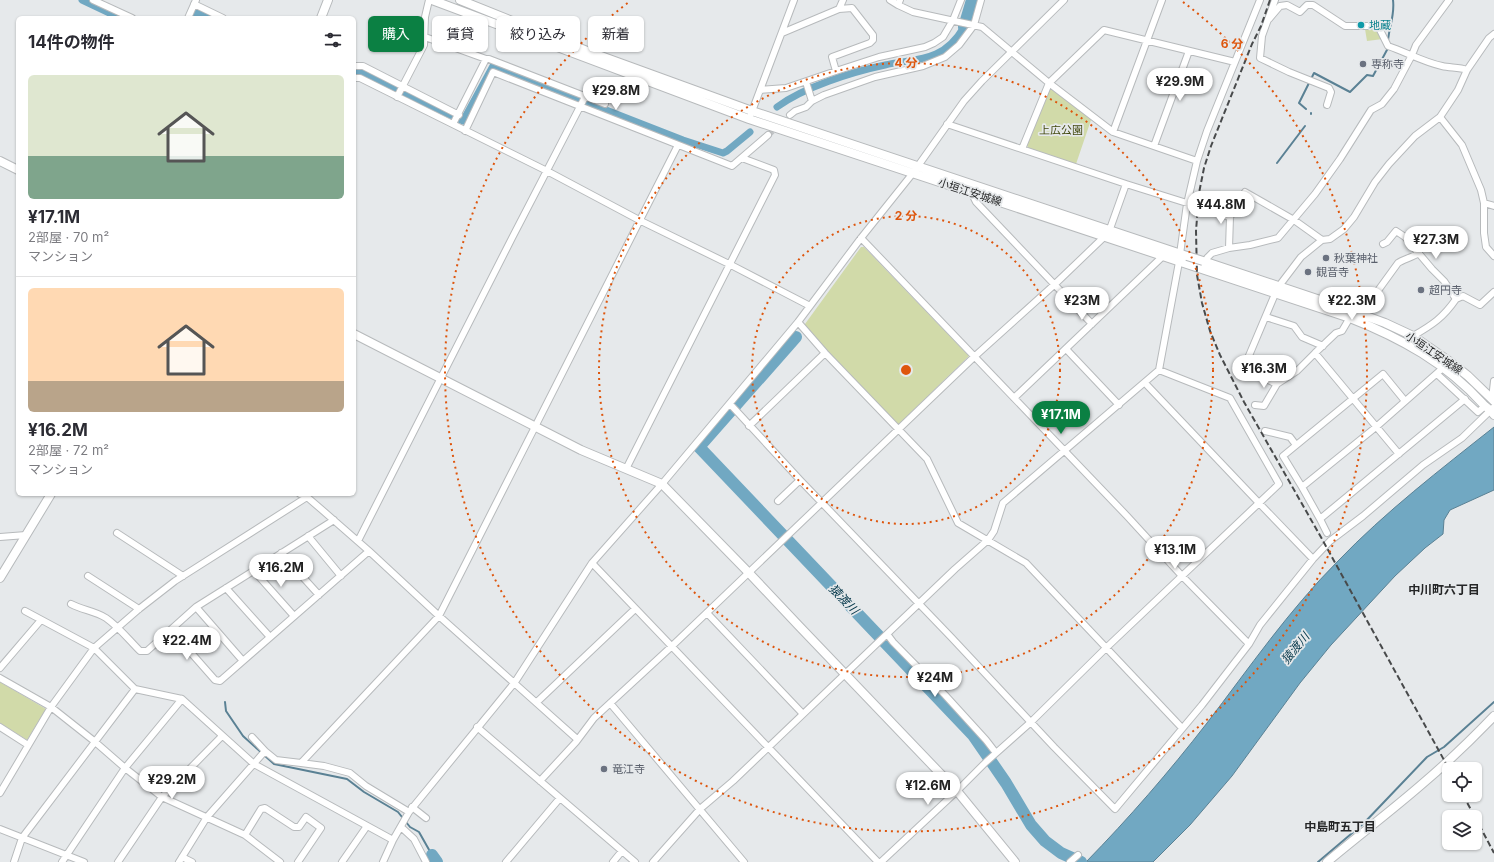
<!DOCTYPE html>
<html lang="ja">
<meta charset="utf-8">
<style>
body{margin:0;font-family:Inter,"Noto Sans JP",sans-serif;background:#f2f2f3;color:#2b2b33;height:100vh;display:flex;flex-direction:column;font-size:15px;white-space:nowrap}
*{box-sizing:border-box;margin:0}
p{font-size:13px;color:#7c7c81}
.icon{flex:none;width:22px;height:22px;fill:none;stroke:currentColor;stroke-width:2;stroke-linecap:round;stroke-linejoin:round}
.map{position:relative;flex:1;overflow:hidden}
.panel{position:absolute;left:16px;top:16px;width:340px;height:480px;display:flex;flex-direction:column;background:#fff;border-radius:6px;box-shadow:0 1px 3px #0004}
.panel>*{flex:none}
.guide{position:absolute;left:368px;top:16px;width:380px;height:36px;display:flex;gap:8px}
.buttons{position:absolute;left:1442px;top:762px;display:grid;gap:8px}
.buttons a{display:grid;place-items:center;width:40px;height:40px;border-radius:6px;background:#fff;box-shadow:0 1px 3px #0004;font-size:20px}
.price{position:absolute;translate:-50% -34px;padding:0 9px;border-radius:14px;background:#fff;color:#222;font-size:13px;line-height:26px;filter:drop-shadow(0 1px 2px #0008)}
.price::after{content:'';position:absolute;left:50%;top:24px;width:12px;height:9px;margin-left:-6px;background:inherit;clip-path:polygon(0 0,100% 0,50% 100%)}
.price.on{background:#0b8043;color:#fff}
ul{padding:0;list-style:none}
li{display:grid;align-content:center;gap:8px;height:212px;padding:0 12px}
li+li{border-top:1px solid #e1e1e2}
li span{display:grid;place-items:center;height:124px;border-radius:6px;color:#555}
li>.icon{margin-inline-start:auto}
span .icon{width:72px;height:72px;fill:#fffc;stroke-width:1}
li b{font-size:17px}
h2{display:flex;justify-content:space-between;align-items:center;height:48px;padding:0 12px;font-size:17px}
.tag{padding:0 14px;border-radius:6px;background:#fff;box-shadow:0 1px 3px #0004;font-size:14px;line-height:36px}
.tag.on{background:#0b8043;color:#fff}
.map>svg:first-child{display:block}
.green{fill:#d1daa9}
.water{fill:#71a8c2;stroke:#5a8194}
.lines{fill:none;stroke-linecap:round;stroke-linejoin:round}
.stream{stroke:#5a8194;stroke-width:2}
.canal{stroke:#71a8c2;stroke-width:7}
.river{stroke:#71a8c2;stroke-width:12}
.street-tunnel{stroke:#bfc2c4;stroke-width:6;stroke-dasharray:6 3;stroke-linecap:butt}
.street-casing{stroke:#b7babc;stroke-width:8}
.secondary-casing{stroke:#b7babc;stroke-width:10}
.street{stroke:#fff;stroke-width:6}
.secondary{stroke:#fff;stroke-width:8}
.rail{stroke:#484a4b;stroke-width:2;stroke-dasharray:6 3;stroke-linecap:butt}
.street-bridge-casing{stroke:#b7babc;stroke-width:8;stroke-linecap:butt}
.secondary-bridge-casing{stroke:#b7babc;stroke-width:10;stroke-linecap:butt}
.street-bridge{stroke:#fff;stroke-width:6}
.secondary-bridge{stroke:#fff;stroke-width:8}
.ring{fill:none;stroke:#de560d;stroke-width:2;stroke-dasharray:2 4}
.culture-dot{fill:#0f9aa8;stroke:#e6e9eb;stroke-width:1.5}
.worship-dot{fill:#6b7280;stroke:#e6e9eb;stroke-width:1.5}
.labels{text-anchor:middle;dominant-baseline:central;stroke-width:3.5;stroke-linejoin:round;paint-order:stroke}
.culture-label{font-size:11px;fill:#0d838f;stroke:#e6e9eb;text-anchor:start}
.worship-label{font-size:11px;fill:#5b616d;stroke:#e6e9eb;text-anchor:start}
.park-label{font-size:11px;fill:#42490e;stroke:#e6e9eb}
.street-label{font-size:11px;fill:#252627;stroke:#e6e9eb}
.neighbourhood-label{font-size:12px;font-weight:bold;fill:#252627;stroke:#e6e9eb}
.water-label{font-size:12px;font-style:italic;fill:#033649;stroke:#e6e9eb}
.centre{fill:#de560d;stroke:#e6e9eb;stroke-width:2}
.ring-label{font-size:12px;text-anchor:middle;font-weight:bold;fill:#de560d;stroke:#e6e9eb;stroke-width:3.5;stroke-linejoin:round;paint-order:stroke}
</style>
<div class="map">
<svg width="1494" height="862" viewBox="0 0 1494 862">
<rect width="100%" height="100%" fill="#e6e9eb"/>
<!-- green -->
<path class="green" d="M1378 27 1383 39 1367 41 1365 29Z
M1053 89 1091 120 1076 164 1028 148 1027 145 1049 90Z
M861 247H864L969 356 899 424H896L805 327V324Z
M0 682 46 709 27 740 0 723Z"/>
<!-- water -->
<path class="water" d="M1494 427V490L1450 510 1444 520 1443 534 1425 548 1395 576 1331 645 1300 683 1232 776 1190 825 1153 862H1086C1129 818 1169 772 1207 723 1249 668 1289 610 1338 561 1385 512 1441 469 1494 427Z"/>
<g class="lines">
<!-- stream -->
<path class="stream" d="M1388 41C1389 27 1395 15 1393 0
M1306 109 1299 103 1314 73 1350 92 1367 75 1373 76 1388 48
M1311 114V113
M1277 163 1305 126
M225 702 226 711 243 736 274 764 347 779 364 792 398 812 410 827 419 832 432 855
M1318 862 1364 823 1427 757 1444 747 1494 702"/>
<!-- canal -->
<path class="canal" d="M82 0 120 18
M195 18 197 12 210 18
M354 72H361L463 121 493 66 683 140 723 153 727 151 750 132
M777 107C804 87 852 72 885 65 901 61 921 61 936 54 949 48 957 39 964 27"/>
<!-- river -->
<path class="river" d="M964 27 972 0
M796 337 699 447 973 735 1006 783 1031 825 1045 841 1061 853 1081 862
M432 855 437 862"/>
<!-- street-tunnel -->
<path class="street-tunnel" d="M768 135 790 115"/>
<!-- street casing -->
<g class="street-casing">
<path id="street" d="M93 0 132 18
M890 0 898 5
M900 0 898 5 913 12 982 27 1049 83 1113 132 1197 161 1187 204 1180 254
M1275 0 1262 36 1260 58 1289 72 1329 88 1331 92 1327 105
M194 4 223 18
M188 18 196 0
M1269 19 1280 6 1287 5 1300 12 1307 5H1313L1345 26H1378L1388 46C1406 52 1423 62 1442 66 1450 68 1459 67 1467 70L1489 38 1494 34
M782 33 839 9 843 0
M425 37 486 59 453 124
M486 59H489L605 104
M354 66H363L459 115
M836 71 832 57 870 43 873 40V35L852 8 839 9
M354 78H360L547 171 641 221 731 265 810 306
M806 82 812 101
M760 90 786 88 836 71 879 57 925 47 934 43 943 37 953 20 961 0
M397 97 424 45 425 17 429 0
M751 114 794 0
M790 115 795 111 806 107 812 101 824 95 875 77 923 66 945 57 959 45 974 25 981 0
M1440 117 1462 145 1481 190 1484 203V233L1486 247 1494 256
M465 131 493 72 732 166 768 135
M1113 132 1162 0
M1154 146 1189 51
M1022 149 1049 83 1104 30 1235 62
M1197 161 1207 131 1260 0
M1126 184 1190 204
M971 192 976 202 1092 324
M1484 203 1494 206
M1203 209 1230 217 1229 248
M1230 217 1245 192 1294 220 1322 240
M861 238 1127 516 1182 576 1249 644
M1383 244 1387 242 1396 231 1405 237 1432 269 1444 281 1456 299 1463 296 1480 305 1494 292
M1205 262 1207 258 1212 253 1229 248 1250 245 1278 238 1315 194 1340 159 1371 110 1382 104 1394 89 1412 55 1416 45 1449 0
M1279 286 1301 257 1322 240 1330 239 1344 229 1354 217 1375 182 1389 164 1415 136 1440 117 1458 90 1467 70
M1275 294 1248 358 1246 370 1277 384 1297 371 1315 353
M1344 308 1351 294 1369 303
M1352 314 1342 331 1336 333 1315 353 1399 454
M1364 315 1369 303 1398 263C1402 260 1413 257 1419 253
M1266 317 1294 326 1302 337 1323 346
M798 322 825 353 927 459 958 523 1026 563 1182 728
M1413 336C1432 325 1443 318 1456 299
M1066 349 1119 405
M1444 367 1376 427 1302 487 1320 519 1465 399
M1437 374 1478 412 1485 406
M1014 398 1162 257
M1492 399 1494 381
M730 404 800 480 951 637 1054 747 1115 809 1202 705 1249 644 1260 625 1313 559 1259 503 1279 484 1230 398 1159 370
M1255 405 1264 406 1277 384
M749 426 825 353
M1265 431 1290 437 1296 445
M626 469 775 175 774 170 742 158
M1302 487 1283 456 1383 374 1405 401
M300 494 307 497 321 509 369 551 439 616 577 739
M778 501 800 480
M1320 519 1327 533
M117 533 183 576
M308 536 341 576
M0 537 26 535
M358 541 512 238 585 97
M281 553 319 595
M1313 559 1330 541 1363 516 1423 465 1462 438 1494 407
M592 563 878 862
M254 571 294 616
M88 576 139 609
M226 588 270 637
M71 604C82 610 95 611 106 618 119 627 129 640 140 651H147L196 607 334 520
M196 607 243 661
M25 611 94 648 139 609 175 581 307 497
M707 613 803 714
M171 630 215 680 220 681 369 551
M887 634 893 642 945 695 986 740 996 753
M0 668 41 620
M0 678 51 707 94 741 125 768 162 797 245 835 280 862
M537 702 635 609
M610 703 744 862
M0 727 28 745
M477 727 635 862
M252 737 265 751 276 760 301 763 439 616 678 145
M301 763 324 766 350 773 366 786 409 812
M540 781 576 742 594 718 671 647 974 357 1054 285 1104 237 1111 226 1126 184 947 124
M0 793 51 707 94 648 135 689 182 699 254 764 393 840
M412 807 426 818
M401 827 414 839 426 862
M0 829 84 862
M245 835 261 809 265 808 294 827H299L306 817 321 828 298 862
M182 857 192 862
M14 862 22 838 135 689
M62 862 125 768 182 699
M118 862 162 797 222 736
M179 862 207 817 265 751
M342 862 367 826
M383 862 393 840 409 812 515 682 592 563 662 484 798 322 861 238 913 173 964 101 982 81 1064 0
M506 862 560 798
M613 862 622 851
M653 862 700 809 733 781 955 569 988 540 994 531 1003 503 1159 370 1179 262
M881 862 957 791 986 762 1031 722 1106 648 1259 503 1145 383
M1070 862 1078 855"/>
</g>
<!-- secondary casing -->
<g class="secondary-casing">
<path id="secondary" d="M432 0 749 119 1350 318C1401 338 1446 363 1483 404 1487 408 1491 410 1494 415
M460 0 587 51 752 111 1187 256
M321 18 328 0
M0 161 18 170
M1203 261 1344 308 1385 323 1413 336 1449 361 1468 376 1494 401
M354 334 581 450 662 484 749 573 799 626 957 791 1015 862
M0 578 51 494
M1327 862C1358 836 1391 811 1421 785 1447 763 1471 740 1494 716"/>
</g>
<!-- street -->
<use href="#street" class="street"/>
<!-- secondary -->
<use href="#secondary" class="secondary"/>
<!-- rail -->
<path class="rail" d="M1270 0 1261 26 1252 44 1211 146 1204 168 1199 193 1196 231 1197 275 1202 303 1210 331 1220 355 1244 402 1322 539 1449 769
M1463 795 1475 817
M1475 817 1494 853"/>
<!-- street-bridge casing -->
<g class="street-bridge-casing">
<path id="street-bridge" d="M1192 205 1203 209"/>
</g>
<!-- secondary-bridge casing -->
<g class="secondary-bridge-casing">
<path id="secondary-bridge" d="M1187 256 1203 261"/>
</g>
<!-- street-bridge -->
<use href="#street-bridge" class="street-bridge"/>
<!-- secondary-bridge -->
<use href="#secondary-bridge" class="secondary-bridge"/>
</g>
<!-- distance rings -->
<g class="ring">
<circle cx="906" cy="370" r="154"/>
<circle cx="906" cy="370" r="307"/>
<path d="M1183 2A461 461 0 1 1 629 2"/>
</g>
<!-- markers -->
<circle class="culture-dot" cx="1361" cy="25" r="4"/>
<g class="worship-dot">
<circle cx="1363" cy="64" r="4"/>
<circle cx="1326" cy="258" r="4"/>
<circle cx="1308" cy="272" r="4"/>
<circle cx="1421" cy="290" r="4"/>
<circle cx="604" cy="769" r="4"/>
</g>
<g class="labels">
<!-- culture labels -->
<g class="culture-label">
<text x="1369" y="25">地蔵</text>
</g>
<!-- worship labels -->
<g class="worship-label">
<text x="1371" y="64">専称寺</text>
<text x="1334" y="258">秋葉神社</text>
<text x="1316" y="272">観音寺</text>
<text x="1429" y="290">超円寺</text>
<text x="612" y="769">竜江寺</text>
</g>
<!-- park labels -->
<g class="park-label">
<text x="1061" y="130">上広公園</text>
</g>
<!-- street labels -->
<g class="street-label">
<text transform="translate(970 192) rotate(18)">小垣江安城線</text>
<text transform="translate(1434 353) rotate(34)">小垣江安城線</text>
</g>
<!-- neighbourhood labels -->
<g class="neighbourhood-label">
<text x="1444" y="589">中川町六丁目</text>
<text x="1340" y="826">中島町五丁目</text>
</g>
<!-- water labels -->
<g class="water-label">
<text transform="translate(844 599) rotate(46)">猿渡川</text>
<text transform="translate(1295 648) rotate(-50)">猿渡川</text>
</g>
</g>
<circle cx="906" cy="370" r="6" class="centre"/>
<g class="ring-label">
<text x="1232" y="48">6 分</text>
<text x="906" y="67">4 分</text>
<text x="906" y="220">2 分</text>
</g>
</svg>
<div class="buttons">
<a><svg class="icon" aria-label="locate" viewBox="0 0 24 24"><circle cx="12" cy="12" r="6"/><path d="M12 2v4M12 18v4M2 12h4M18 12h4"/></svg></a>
<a><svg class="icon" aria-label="layers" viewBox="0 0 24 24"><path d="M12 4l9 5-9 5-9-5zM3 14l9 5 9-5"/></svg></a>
</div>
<b class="price" style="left:1180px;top:102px">¥29.9M</b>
<b class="price" style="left:616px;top:111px">¥29.8M</b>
<b class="price" style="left:1221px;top:225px">¥44.8M</b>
<b class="price" style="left:1436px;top:260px">¥27.3M</b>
<b class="price" style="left:1082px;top:321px">¥23M</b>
<b class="price" style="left:1352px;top:321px">¥22.3M</b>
<b class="price" style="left:1264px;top:389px">¥16.3M</b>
<b class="price on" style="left:1061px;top:435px">¥17.1M</b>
<b class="price" style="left:1175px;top:570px">¥13.1M</b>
<b class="price" style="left:281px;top:588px">¥16.2M</b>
<b class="price" style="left:187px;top:661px">¥22.4M</b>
<b class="price" style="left:935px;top:698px">¥24M</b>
<b class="price" style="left:172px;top:800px">¥29.2M</b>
<b class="price" style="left:928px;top:806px">¥12.6M</b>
<div class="guide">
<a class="tag on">購入</a>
<a class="tag">賃貸</a>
<a class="tag">絞り込み</a>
<a class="tag">新着</a>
</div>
<section class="panel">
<h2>14件の物件<svg class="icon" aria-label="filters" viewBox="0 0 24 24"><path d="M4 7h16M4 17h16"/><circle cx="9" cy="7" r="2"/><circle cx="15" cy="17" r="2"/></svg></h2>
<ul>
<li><span style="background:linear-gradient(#dfe7d0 65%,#7fa58c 0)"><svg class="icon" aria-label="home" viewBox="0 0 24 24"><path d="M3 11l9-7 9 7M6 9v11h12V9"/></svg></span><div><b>¥17.1M</b><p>2部屋 · 70 m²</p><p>マンション</p></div></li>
<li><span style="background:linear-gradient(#ffd9b3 75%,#b9a48a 0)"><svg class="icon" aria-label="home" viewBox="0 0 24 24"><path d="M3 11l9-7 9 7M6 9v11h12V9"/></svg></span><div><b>¥16.2M</b><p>2部屋 · 72 m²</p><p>マンション</p></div></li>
</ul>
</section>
</div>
